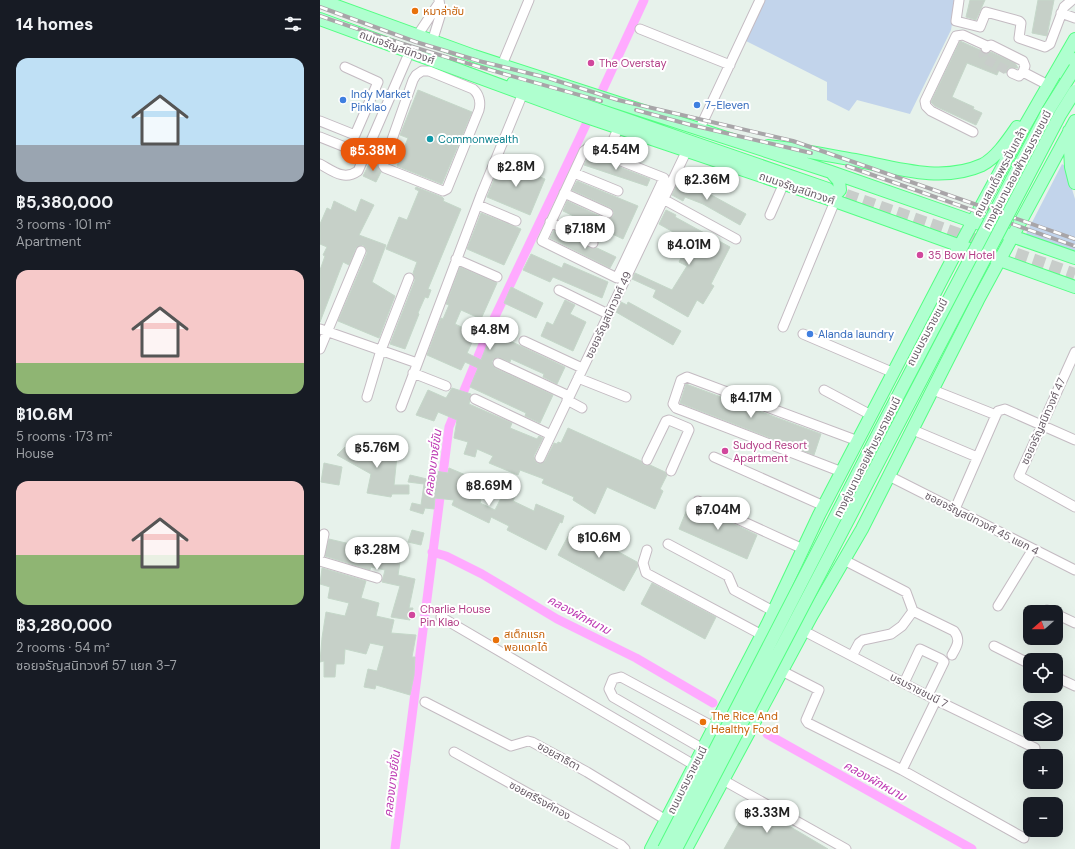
<!DOCTYPE html>
<meta charset="utf-8">
<style>
body{margin:0;font-family:"DM Sans","Noto Sans Thai",sans-serif;background:#242831;color:#f1f3f6;height:100vh;display:flex;flex-direction:column;font-size:15px;white-space:nowrap}
*{box-sizing:border-box;margin:0}
p{font-size:13px;color:#9ea1a6}
.icon{flex:none;width:22px;height:22px;fill:none;stroke:currentColor;stroke-width:2;stroke-linecap:round;stroke-linejoin:round}
.map{position:relative;flex:1;overflow:hidden}
.panel{display:flex;flex-direction:column;background:#171b24;width:320px}
.panel>*{flex:none}
.needle{width:26px;rotate:250deg}
.tools{position:absolute;left:703px;top:605px;display:grid;gap:8px}
.tools a{display:grid;place-items:center;width:40px;height:40px;border-radius:8px;background:#171b24;box-shadow:0 4px 16px #0002;font-size:20px}
.price{position:absolute;translate:-50% -34px;padding:0 9px;border-radius:14px;background:#fff;color:#222;font-size:13px;line-height:26px;filter:drop-shadow(0 1px 2px #0008)}
.price::after{content:'';position:absolute;left:50%;top:24px;width:12px;height:9px;margin-left:-6px;background:inherit;clip-path:polygon(0 0,100% 0,50% 100%)}
.price.current{background:#ea580c;color:#fff}
ul{padding:0;list-style:none}
li{display:grid;align-content:center;gap:8px;height:212px;padding:0 16px}
li span{display:grid;place-items:center;height:124px;border-radius:12px;color:#555}
li>.icon{margin-inline-start:auto}
span .icon{width:72px;height:72px;fill:#fffc;stroke-width:1}
li b{font-size:17px}
h2{display:flex;justify-content:space-between;align-items:center;height:48px;padding:0 16px;font-size:17px}
main{display:flex;flex:1;min-height:0}
.map>svg:first-child{display:block}
.green{fill:#c2d4eb}
.lines{fill:none;stroke-linecap:round;stroke-linejoin:round}
.canal{stroke:#faf;stroke-width:9}
.building{fill:#c6d0c8;stroke:#c5d7c9}
.minor-tunnel{stroke:#c8cdca;stroke-width:9;stroke-dasharray:9 4.5;stroke-linecap:butt}
.major-tunnel{stroke:#c8cdca;stroke-width:12;stroke-dasharray:12 6;stroke-linecap:butt}
.minor-casing{stroke:#c4bbc2;stroke-width:11}
.major-casing{stroke:#53ff83;stroke-width:14}
.minor{stroke:#fff;stroke-width:9}
.major{stroke:#afffcf;stroke-width:12}
.rail-casing{stroke:#a8a5a8;stroke-width:4}
.rail{stroke:#fff;stroke-width:2.5;stroke-dasharray:8;stroke-linecap:butt}
.major-bridge-casing{stroke:#53ff83;stroke-width:14;stroke-linecap:butt}
.major-bridge{stroke:#afffcf;stroke-width:12}
.food-dot{fill:#e8710a;stroke:#fff;stroke-width:1.5}
.hotel-dot{fill:#d1479c;stroke:#fff;stroke-width:1.5}
.shop-dot{fill:#3f7fe0;stroke:#fff;stroke-width:1.5}
.culture-dot{fill:#0f9aa8;stroke:#fff;stroke-width:1.5}
.labels{text-anchor:middle;dominant-baseline:central;stroke-width:4;stroke-linejoin:round;paint-order:stroke}
.food-label{font-size:11px;fill:#c56008;stroke:#fff;text-anchor:start}
.street-label{font-size:11px;fill:#695e68;stroke:#fff}
.hotel-label{font-size:11px;fill:#b23c85;stroke:#fff;text-anchor:start}
.shop-label{font-size:11px;fill:#366cbe;stroke:#fff;text-anchor:start}
.culture-label{font-size:11px;fill:#0d838f;stroke:#fff;text-anchor:start}
.water-label{font-size:12px;font-style:italic;fill:#bd3ab3;stroke:#fff}
</style>
<main>
<section class="panel">
<h2>14 homes<svg class="icon" aria-label="filters" viewBox="0 0 24 24"><path d="M4 7h16M4 17h16"/><circle cx="9" cy="7" r="2"/><circle cx="15" cy="17" r="2"/></svg></h2>
<ul>
<li><span style="background:linear-gradient(#bfe0f5 70%,#9aa5b1 0)"><svg class="icon" aria-label="home" viewBox="0 0 24 24"><path d="M3 11l9-7 9 7M6 9v11h12V9"/></svg></span><div><b>฿5,380,000</b><p>3 rooms · 101 m²</p><p>Apartment</p></div></li>
<li><span style="background:linear-gradient(#f6c9c9 75%,#8fb573 0)"><svg class="icon" aria-label="home" viewBox="0 0 24 24"><path d="M3 11l9-7 9 7M6 9v11h12V9"/></svg></span><div><b>฿10.6M</b><p>5 rooms · 173 m²</p><p>House</p></div></li>
<li><span style="background:linear-gradient(#f6c9c9 60%,#8fb573 0)"><svg class="icon" aria-label="home" viewBox="0 0 24 24"><path d="M3 11l9-7 9 7M6 9v11h12V9"/></svg></span><div><b>฿3,280,000</b><p>2 rooms · 54 m²</p><p>ซอยจรัญสนิทวงศ์ 57 แยก 3-7</p></div></li>
</ul>
</section>
<div class="map">
<svg width="755" height="849" viewBox="0 0 755 849">
<rect width="100%" height="100%" fill="#e7f2eb"/>
<!-- green -->
<path class="green" d="M445 0H636L631 30 590 114 537 100 529 111 507 100V82L426 41Z
M742 164 745 166 755 199V254L705 236Z"/>
<g class="lines">
<!-- canal -->
<path class="canal" d="M277 102 324 0
M112 552 126 556 162 574 237 619 316 658 393 703
M447 734 652 849
M75 849 129 427 171 325 271 114"/>
</g>
<!-- building -->
<path class="building" d="M650 0H665L656 20 646 17Z
M718 0H734L727 36 712 33Z
M640 41 660 50 664 53 671 52 695 63 698 68H689L686 73 679 70 677 75 647 63 632 97 654 107 653 109 662 113 656 125 615 106 611 102Z
M98 90 152 112 122 184 77 166 88 138 80 135Z
M269 155 330 179 327 186 264 165Z
M182 160 225 179 210 215 167 197Z
M50 162 57 165 61 172 56 182 43 176Z
M360 178 426 214 420 225 383 204 365 197 363 201 352 195Z
M257 181 318 206 303 239 243 211 247 201 286 219 293 216 294 212 291 208 252 190Z
M96 187 122 197 124 199 123 201 141 209 108 289 111 290 108 298 105 297 98 313 99 314 85 349 70 344 95 280 93 273 97 262 66 249 79 217 87 220 99 191 95 189Z
M41 199 54 205 39 235 66 245 52 282 75 296 59 338 18 321 47 253 46 248 43 245 36 248 29 265 23 262 0 322V270L5 256 3 255 7 247 0 244V224L7 208 11 210 14 201 36 212Z
M346 210 356 215 355 217 410 247 391 284 394 286 383 304 377 300 368 317 333 297 336 290 312 279 315 273 352 290 367 266 359 262 361 258 347 251 355 233 339 224Z
M161 213 201 229 184 265 147 249Z
M234 230 270 248H277L296 257 290 268 230 238Z
M211 254 242 268 244 263 288 282 282 298 233 277 230 282 203 270Z
M140 267 177 283 161 319 141 310 135 324 156 334 147 353 161 360 170 337 184 343 186 339 245 367 237 384 223 377 224 374 191 359 190 362 177 357 172 361 173 366 175 368 233 395 220 423 205 416 206 413 150 387 158 368 145 362 141 370 107 355 121 318 123 319 129 305 126 304Z
M191 287 223 303 216 318 184 303Z
M245 300 255 305 250 314 266 322 253 351 221 336 227 322 233 325Z
M301 302 307 305 308 302 361 331 353 345 296 312Z
M366 384 501 434 494 455 360 403Z
M132 388 151 394 149 404 192 423 190 428 217 439 219 436 223 438 214 456 215 461 218 464 225 461 234 443 237 444 238 442 241 443 248 428 321 461 325 466 330 465 345 472 347 475 340 489 343 491 335 509 287 487 275 514 253 500 254 497 222 483 224 479 200 470 198 475 169 463 173 456 157 449 155 457 144 454 148 442 134 438 137 420 118 412 114 421 96 415 108 390 126 398Z
M33 445 56 451V445L64 446V452L77 456 74 485H89V494H72L71 497 47 493 51 474 17 455 25 447 32 454Z
M4 463 22 467 19 485 1 482Z
M129 468 148 476 143 491 161 500 160 503 175 510 185 490 196 495 193 501 214 511 216 504 244 516 242 523 240 522 226 550 187 530 189 526 171 517 169 523 132 505 134 500 115 498 114 509 105 508 103 514 90 510 92 503 101 505 104 484 88 482 90 475 107 479 108 470 128 473Z
M370 502 376 506 437 535 427 559 359 529Z
M253 527 317 562 318 566 304 591 238 555Z
M92 530 104 533 101 545 88 542Z
M9 539 81 556 78 575 95 579 89 608H93L90 620 71 617 80 586 62 582 65 570 51 567 50 570 5 556Z
M2 568 46 581 41 598 59 603 56 616 74 620 71 633 96 635 92 657H95L94 675 90 695 56 685 55 689 44 687 48 669 57 671 64 646 50 643 46 654 25 649 24 664H16L15 677H4V661L0 662 2 638 6 612 25 616 29 603 8 598 10 587 0 584Z
M332 583 396 617 385 639 321 604Z
M430 803 508 849H404Z"/>
<g class="lines">
<!-- minor-tunnel -->
<path class="minor-tunnel" d="M666 48 663 55 665 59 692 73"/>
<!-- major-tunnel -->
<path class="major-tunnel" d="M509 189 755 274"/>
<!-- minor casing -->
<g class="minor-casing">
<path id="minor" d="M639 0 636 21 660 27 666 12 699 21 701 23 699 38 725 47 730 44 744 7 752 0
M741 13 755 18
M320 29 410 65
M97 36 119 3
M112 42 121 13 119 0
M666 48 667 46 671 45 703 61 705 66 703 72 699 76 692 73
M182 65 209 0
M102 71H109L153 89C159 94 161 102 159 110L127 189 123 191 65 168 63 165 93 80 96 75Z
M703 72 728 85
M0 121 35 135 58 82 25 67
M379 130 440 0
M653 132 611 111 606 106 605 101 636 36 643 35 667 46
M0 137 45 155
M268 148 344 178 297 278 222 241 264 151Z
M287 155 299 126
M0 164C13 171 24 181 38 171L90 51
M254 173 298 191
M244 193 288 213
M343 199 416 239
M158 205 196 221
M450 215 464 183
M230 222 273 243
M136 259 177 277
M239 290 288 314
M463 327 515 201
M0 329 97 363
M483 334 574 373
M204 341 262 368
M0 349 41 251
M755 352 699 476 755 507
M178 363 249 396
M93 373 126 386
M258 378 306 397
M504 390 551 415
M613 390 676 415
M47 397 61 350 89 278
M155 399 231 435
M247 400 262 408
M81 407 161 195 203 93
M593 430 657 457
M394 457 504 506
M220 458 367 150
M327 460 346 421 349 420 368 428 369 430 351 471
M522 472 356 408 353 404 361 380 367 377 538 441
M569 476 755 570
M378 501 483 549
M635 509 676 415 678 411 685 409 755 440
M348 544 408 576 414 590 453 611
M327 550 323 563 326 573 442 635
M0 554 4 534
M524 560 586 592 593 611 582 626 571 634 543 640 539 643 532 656
M0 561 57 578
M678 606 713 549
M727 610 731 612
M593 611 634 631C641 640 637 646 632 655
M736 614 755 623
M121 617 374 765
M484 631 616 700 715 748
M674 646 710 664
M462 671 499 690 486 720 488 723 582 770 704 838
M736 677 755 686
M584 683 600 649 621 659 624 662 608 695
M105 702 191 746 208 741 212 742 267 772 346 820
M383 749 293 697 289 689 293 679 301 677 394 727
M134 752 301 845 305 849
M582 770 616 700
M403 780 526 849"/>
</g>
<!-- major casing -->
<g class="major-casing">
<path id="major" d="M0 0 154 56 511 172 660 224
M0 19 264 116 515 201 755 287
M745 75 755 59
M193 83 209 86 508 189
M749 131 751 167 755 183
M448 146C477 149 506 155 535 160 576 168 622 183 662 165 676 158 688 140 697 127
M503 196H514L520 190 519 181 511 172
M686 234 755 258
M331 849 448 623 499 515 632 260 703 129 755 39
M366 849 492 615 542 529 658 300 755 121"/>
</g>
<!-- minor -->
<use href="#minor" class="minor"/>
<!-- major -->
<use href="#major" class="major"/>
<!-- rail casing -->
<g class="rail-casing">
<path id="rail" d="M0 7 96 42 159 61 228 78 298 100 473 141 755 239
M0 16C92 49 187 75 281 101
M316 110 371 125 491 153
M527 166 755 246"/>
</g>
<!-- rail -->
<use href="#rail" class="rail"/>
<!-- major-bridge casing -->
<g class="major-bridge-casing">
<path id="major-bridge" d="M344 849 559 432 728 111 755 68
M356 849 740 115 755 91"/>
</g>
<!-- major-bridge -->
<use href="#major-bridge" class="major-bridge"/>
</g>
<!-- markers -->
<g class="food-dot">
<circle cx="95" cy="11" r="4"/>
<circle cx="176" cy="640" r="4"/>
<circle cx="383" cy="722" r="4"/>
</g>
<g class="hotel-dot">
<circle cx="271" cy="63" r="4"/>
<circle cx="600" cy="255" r="4"/>
<circle cx="405" cy="451" r="4"/>
<circle cx="92" cy="615" r="4"/>
</g>
<g class="shop-dot">
<circle cx="23" cy="100" r="4"/>
<circle cx="377" cy="105" r="4"/>
<circle cx="490" cy="334" r="4"/>
</g>
<circle class="culture-dot" cx="110" cy="139" r="4"/>
<g class="labels">
<!-- food labels -->
<g class="food-label">
<text x="103" y="11">หมาล่าฮับ</text>
<text x="184" y="634">สเต็กแรก<tspan x="184" dy="13">พอแดกได้</tspan></text>
<text x="391" y="716">The Rice And<tspan x="391" dy="13">Healthy Food</tspan></text>
</g>
<!-- street labels -->
<g class="street-label">
<text transform="translate(77 47) rotate(20)">ถนนจรัญสนิทวงศ์</text>
<text transform="translate(697 170) rotate(-62)">ทางคู่ขนานลอยฟ้าบรมราชชนนี</text>
<text transform="translate(680 172) rotate(-62)">ถนนสมเด็จพระปิ่นเกล้า</text>
<text transform="translate(477 188) rotate(19)">ถนนจรัญสนิทวงศ์</text>
<text transform="translate(288 315) rotate(-65)">ซอยจรัญสนิทวงศ์ 49</text>
<text transform="translate(607 332) rotate(-62)">ถนนบรมราชชนนี</text>
<text transform="translate(723 421) rotate(-66)">ซอยจรัญสนิทวงศ์ 47</text>
<text transform="translate(547 457) rotate(-63)">ทางคู่ขนานลอยฟ้าบรมราชชนนี</text>
<text transform="translate(662 523) rotate(27)">ซอยจรัญสนิทวงศ์ 45 แยก 4</text>
<text transform="translate(599 690) rotate(27)">บรมราชชนนี 7</text>
<text transform="translate(239 756) rotate(29)">ซอยสาธิตา</text>
<text transform="translate(367 780) rotate(-63)">ถนนบรมราชชนนี</text>
<text transform="translate(220 800) rotate(29)">ซอยศรีรงค์ทอง</text>
</g>
<!-- hotel labels -->
<g class="hotel-label">
<text x="279" y="63">The Overstay</text>
<text x="608" y="255">35 Bow Hotel</text>
<text x="413" y="445">Sudyod Resort<tspan x="413" dy="13">Apartment</tspan></text>
<text x="100" y="609">Charlie House<tspan x="100" dy="13">Pin Klao</tspan></text>
</g>
<!-- shop labels -->
<g class="shop-label">
<text x="31" y="94">Indy Market<tspan x="31" dy="13">Pinklao</tspan></text>
<text x="385" y="105">7-Eleven</text>
<text x="498" y="334">Alanda laundry</text>
</g>
<!-- culture labels -->
<g class="culture-label">
<text x="118" y="139">Commonwealth</text>
</g>
<!-- water labels -->
<g class="water-label">
<text transform="translate(113 463) rotate(-82)">คลองบางยี่ขัน</text>
<text transform="translate(259 615) rotate(28)">คลองผักหนาม</text>
<text transform="translate(555 781) rotate(29)">คลองผักหนาม</text>
<text transform="translate(72 784) rotate(-83)">คลองบางยี่ขัน</text>
</g>
</g>
</svg>
<div class="tools">
<a><svg class="needle" viewBox="-14 -14 28 28"><path d="M0-13l5 13h-10z" fill="#e53935"/><path d="M0 13l5-13h-10z" fill="#9ea1a6"/></svg></a>
<a><svg class="icon" aria-label="locate" viewBox="0 0 24 24"><circle cx="12" cy="12" r="6"/><path d="M12 2v4M12 18v4M2 12h4M18 12h4"/></svg></a>
<a><svg class="icon" aria-label="layers" viewBox="0 0 24 24"><path d="M12 4l9 5-9 5-9-5zM3 14l9 5 9-5"/></svg></a>
<a>+</a>
<a>−</a>
</div>
<b class="price" style="left:296px;top:171px">฿4.54M</b>
<b class="price current" style="left:53px;top:172px">฿5.38M</b>
<b class="price" style="left:196px;top:188px">฿2.8M</b>
<b class="price" style="left:387px;top:201px">฿2.36M</b>
<b class="price" style="left:265px;top:250px">฿7.18M</b>
<b class="price" style="left:369px;top:266px">฿4.01M</b>
<b class="price" style="left:170px;top:351px">฿4.8M</b>
<b class="price" style="left:431px;top:419px">฿4.17M</b>
<b class="price" style="left:57px;top:469px">฿5.76M</b>
<b class="price" style="left:169px;top:507px">฿8.69M</b>
<b class="price" style="left:398px;top:531px">฿7.04M</b>
<b class="price" style="left:279px;top:559px">฿10.6M</b>
<b class="price" style="left:57px;top:571px">฿3.28M</b>
<b class="price" style="left:447px;top:834px">฿3.33M</b>
</div>
</main>
